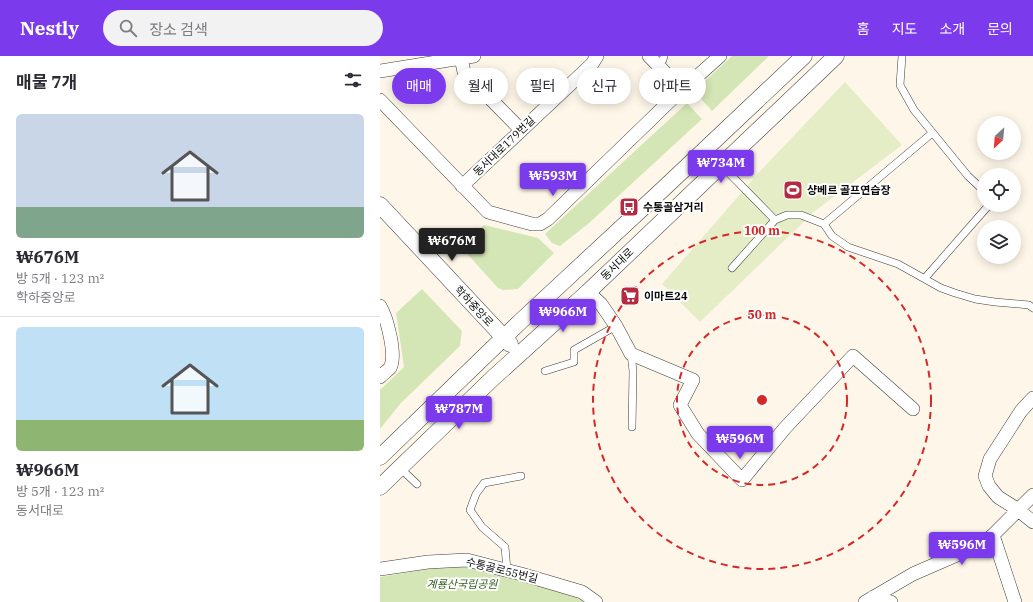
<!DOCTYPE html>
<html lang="ko">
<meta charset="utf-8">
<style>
body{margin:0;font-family:"IBM Plex Serif","Noto Sans KR",serif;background:#f2f2f3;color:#2b2b33;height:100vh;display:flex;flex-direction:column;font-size:15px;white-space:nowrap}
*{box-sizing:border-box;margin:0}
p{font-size:13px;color:#7c7c81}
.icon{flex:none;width:22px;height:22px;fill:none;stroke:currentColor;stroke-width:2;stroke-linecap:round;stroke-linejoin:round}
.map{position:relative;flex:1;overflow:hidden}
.side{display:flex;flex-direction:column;background:#fff;width:380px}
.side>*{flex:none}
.banner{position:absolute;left:12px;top:12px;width:380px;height:36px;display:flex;gap:8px}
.needle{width:26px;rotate:206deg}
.buttons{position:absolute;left:597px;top:60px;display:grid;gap:8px}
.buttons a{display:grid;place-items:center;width:44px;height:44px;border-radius:50%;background:#fff;box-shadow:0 2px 10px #0003;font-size:20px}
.price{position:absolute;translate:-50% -34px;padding:0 9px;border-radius:4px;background:#7c3aed;color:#fff;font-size:13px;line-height:26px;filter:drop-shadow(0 1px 2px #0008)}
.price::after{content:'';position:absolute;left:50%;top:24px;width:12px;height:9px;margin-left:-6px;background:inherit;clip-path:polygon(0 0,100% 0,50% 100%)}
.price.active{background:#222;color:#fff}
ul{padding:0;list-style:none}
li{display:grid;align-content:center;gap:8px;height:212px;padding:0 16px}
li+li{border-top:1px solid #e1e1e2}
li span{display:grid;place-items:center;height:124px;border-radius:6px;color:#555}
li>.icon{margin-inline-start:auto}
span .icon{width:72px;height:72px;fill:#fffc;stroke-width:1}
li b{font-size:17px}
h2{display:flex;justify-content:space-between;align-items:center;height:48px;padding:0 16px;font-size:17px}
.tag{padding:0 14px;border-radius:18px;background:#fff;box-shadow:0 2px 10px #0003;font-size:14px;line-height:36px}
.tag.active{background:#7c3aed;color:#fff}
header{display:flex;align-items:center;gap:24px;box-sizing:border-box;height:56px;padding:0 20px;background:#7c3aed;color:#fff}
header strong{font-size:19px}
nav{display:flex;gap:22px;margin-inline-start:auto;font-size:14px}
.search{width:280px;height:36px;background:#f2f2f3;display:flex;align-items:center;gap:10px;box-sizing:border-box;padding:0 14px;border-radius:22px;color:#7c7c81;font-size:15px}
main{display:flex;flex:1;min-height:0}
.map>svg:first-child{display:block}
.green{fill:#d4e6b5}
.pitch{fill:#e5edc6}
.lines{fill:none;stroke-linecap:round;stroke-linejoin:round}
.service-casing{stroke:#3d3d3d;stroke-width:8}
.minor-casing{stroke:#3d3d3d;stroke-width:14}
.tertiary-casing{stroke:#3d3d3d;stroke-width:17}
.service{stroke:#fff;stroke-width:7}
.minor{stroke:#fff;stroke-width:13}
.tertiary{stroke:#fff;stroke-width:16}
.ring{fill:none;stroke:#d62828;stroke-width:2;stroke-dasharray:7 5}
.labels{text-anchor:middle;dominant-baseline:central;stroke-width:4;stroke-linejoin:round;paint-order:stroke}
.street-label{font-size:11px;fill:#0a0a0a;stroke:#fff}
.poi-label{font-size:11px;font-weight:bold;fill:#0a0a0a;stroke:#fff;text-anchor:start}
.park-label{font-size:11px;font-style:italic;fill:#345e1f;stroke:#fff}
.centre{fill:#d62828;stroke:#fff;stroke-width:2}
.ring-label{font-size:12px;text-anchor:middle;font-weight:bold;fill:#d62828;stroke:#fff;stroke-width:4;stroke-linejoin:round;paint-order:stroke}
</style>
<header>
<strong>Nestly</strong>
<div class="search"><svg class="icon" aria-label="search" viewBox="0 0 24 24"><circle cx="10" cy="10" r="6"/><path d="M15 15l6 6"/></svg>장소 검색</div>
<nav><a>홈</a><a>지도</a><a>소개</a><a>문의</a></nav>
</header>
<main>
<section class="side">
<h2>매물 7개<svg class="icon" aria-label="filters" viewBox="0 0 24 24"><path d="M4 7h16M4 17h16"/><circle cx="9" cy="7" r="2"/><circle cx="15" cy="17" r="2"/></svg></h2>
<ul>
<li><span style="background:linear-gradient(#c9d6e8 75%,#7fa58c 0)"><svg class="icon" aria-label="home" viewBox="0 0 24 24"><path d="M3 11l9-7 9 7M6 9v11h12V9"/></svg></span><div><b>₩676M</b><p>방 5개 · 123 m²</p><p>학하중앙로</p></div></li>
<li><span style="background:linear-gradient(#bfe0f5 75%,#8fb573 0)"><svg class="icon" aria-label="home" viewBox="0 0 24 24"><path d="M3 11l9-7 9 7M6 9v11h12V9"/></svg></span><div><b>₩966M</b><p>방 5개 · 123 m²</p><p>동서대로</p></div></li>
</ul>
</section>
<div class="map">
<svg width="653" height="546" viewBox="0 0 653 546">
<rect width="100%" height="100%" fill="#fef7e9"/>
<!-- green -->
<path class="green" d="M352 0H389L332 55 314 35Z
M307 47 322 63 208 168 180 190 172 187 165 178Z
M104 169 158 182 174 197 138 233 123 234 118 232 81 191Z
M42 233 82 275 80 290 21 347 0 373V334L24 311 16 257Z
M87 509 200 540 210 546H0V521L61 511Z"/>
<!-- pitch -->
<path class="pitch" d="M465 26 522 89 435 155 320 266 282 228 381 114Z"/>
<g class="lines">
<!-- service casing -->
<g class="service-casing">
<path id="service" d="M522 0 520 29 534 54 588 120 604 135
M278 8 283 4 284 0
M154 30 170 46
M341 109 395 164
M444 168 551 78
M352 212 395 164 407 159H421L444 168 452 180 468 191 518 208 561 232 575 237 595 243 615 246 649 249 653 252
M545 222 609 149
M251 298 253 315 252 371
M165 315 194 306V294L236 270
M20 412 37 428
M127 514 125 491 102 471 90 454 96 438 104 427 141 420"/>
</g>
<!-- minor casing -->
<g class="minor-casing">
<path id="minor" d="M269 0 302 34
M81 2 84 16 141 74
M0 15 94 0
M0 44 108 156 152 168H160L168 163 293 42 340 0
M82 130 212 8 217 0
M208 236 221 248 236 270 251 298 313 324 300 349 318 378 362 424 405 372 473 300 533 353
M0 250C7 262 17 299 10 312 7 315 3 318 0 321
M653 342 641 355 610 403 605 420 609 430 618 441 637 453 653 466
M613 479 635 546
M0 513 48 506 87 504 141 518 202 536 216 546
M493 541 511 546
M485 546 533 518 602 488 613 479 653 439"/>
</g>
<!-- tertiary casing -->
<g class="tertiary-casing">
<path id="tertiary" d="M0 149 130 288
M0 401 142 264 282 134 424 0
M0 431 113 322 208 236 456 0"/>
</g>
<!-- service -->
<use href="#service" class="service"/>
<!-- minor -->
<use href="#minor" class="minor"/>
<!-- tertiary -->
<use href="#tertiary" class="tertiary"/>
</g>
<!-- distance rings -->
<g class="ring">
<circle cx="382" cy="344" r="85"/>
<circle cx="382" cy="344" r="169"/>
</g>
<!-- icons -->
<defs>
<g id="stadium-square" transform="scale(1)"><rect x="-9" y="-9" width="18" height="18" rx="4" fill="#b32a41" stroke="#fff"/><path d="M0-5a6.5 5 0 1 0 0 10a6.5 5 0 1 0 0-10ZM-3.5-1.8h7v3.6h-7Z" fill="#fff"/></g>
<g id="bus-square" transform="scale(1)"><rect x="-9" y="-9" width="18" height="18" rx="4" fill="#b32a41" stroke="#fff"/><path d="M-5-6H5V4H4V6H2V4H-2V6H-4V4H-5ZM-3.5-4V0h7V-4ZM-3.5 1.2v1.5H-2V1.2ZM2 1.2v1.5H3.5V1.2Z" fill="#fff"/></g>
<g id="supermarket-square" transform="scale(1)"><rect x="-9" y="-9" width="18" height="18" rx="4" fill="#b32a41" stroke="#fff"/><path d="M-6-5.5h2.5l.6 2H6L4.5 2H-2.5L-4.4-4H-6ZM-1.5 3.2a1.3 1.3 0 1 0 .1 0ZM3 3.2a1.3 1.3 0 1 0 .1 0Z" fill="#fff"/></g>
</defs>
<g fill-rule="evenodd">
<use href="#stadium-square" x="413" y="134"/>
<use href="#bus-square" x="249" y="151"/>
<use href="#supermarket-square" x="250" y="240"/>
</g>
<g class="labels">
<!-- street labels -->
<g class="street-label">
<text transform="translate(124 90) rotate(-44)">동서대로179번길</text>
<text transform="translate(237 208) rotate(-44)">동서대로</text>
<text transform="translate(94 250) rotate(47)">학하중앙로</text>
<text transform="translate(122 514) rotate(14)">수통골로55번길</text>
</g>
<!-- poi labels -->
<g class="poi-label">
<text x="427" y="134">샹베르 골프연습장</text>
<text x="263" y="151">수통골삼거리</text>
<text x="264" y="240">이마트24</text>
</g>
<!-- park labels -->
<g class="park-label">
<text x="82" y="528">계룡산국립공원</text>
</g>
</g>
<circle cx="382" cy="344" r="6" class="centre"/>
<g class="ring-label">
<text x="382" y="179">100 m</text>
<text x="382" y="263">50 m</text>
</g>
</svg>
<div class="buttons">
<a><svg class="needle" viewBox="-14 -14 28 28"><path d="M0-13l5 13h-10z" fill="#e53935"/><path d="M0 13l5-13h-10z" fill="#7c7c81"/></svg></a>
<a><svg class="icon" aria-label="locate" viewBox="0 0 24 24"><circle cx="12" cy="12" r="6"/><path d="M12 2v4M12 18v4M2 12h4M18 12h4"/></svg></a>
<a><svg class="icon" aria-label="layers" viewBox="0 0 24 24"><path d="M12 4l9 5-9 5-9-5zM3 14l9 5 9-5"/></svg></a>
</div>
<b class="price" style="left:341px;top:128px">₩734M</b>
<b class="price" style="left:173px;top:141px">₩593M</b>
<b class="price active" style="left:72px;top:206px">₩676M</b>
<b class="price" style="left:183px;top:277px">₩966M</b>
<b class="price" style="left:79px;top:374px">₩787M</b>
<b class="price" style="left:360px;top:404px">₩596M</b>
<b class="price" style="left:582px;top:510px">₩596M</b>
<div class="banner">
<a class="tag active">매매</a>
<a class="tag">월세</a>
<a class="tag">필터</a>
<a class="tag">신규</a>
<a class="tag">아파트</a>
</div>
</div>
</main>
